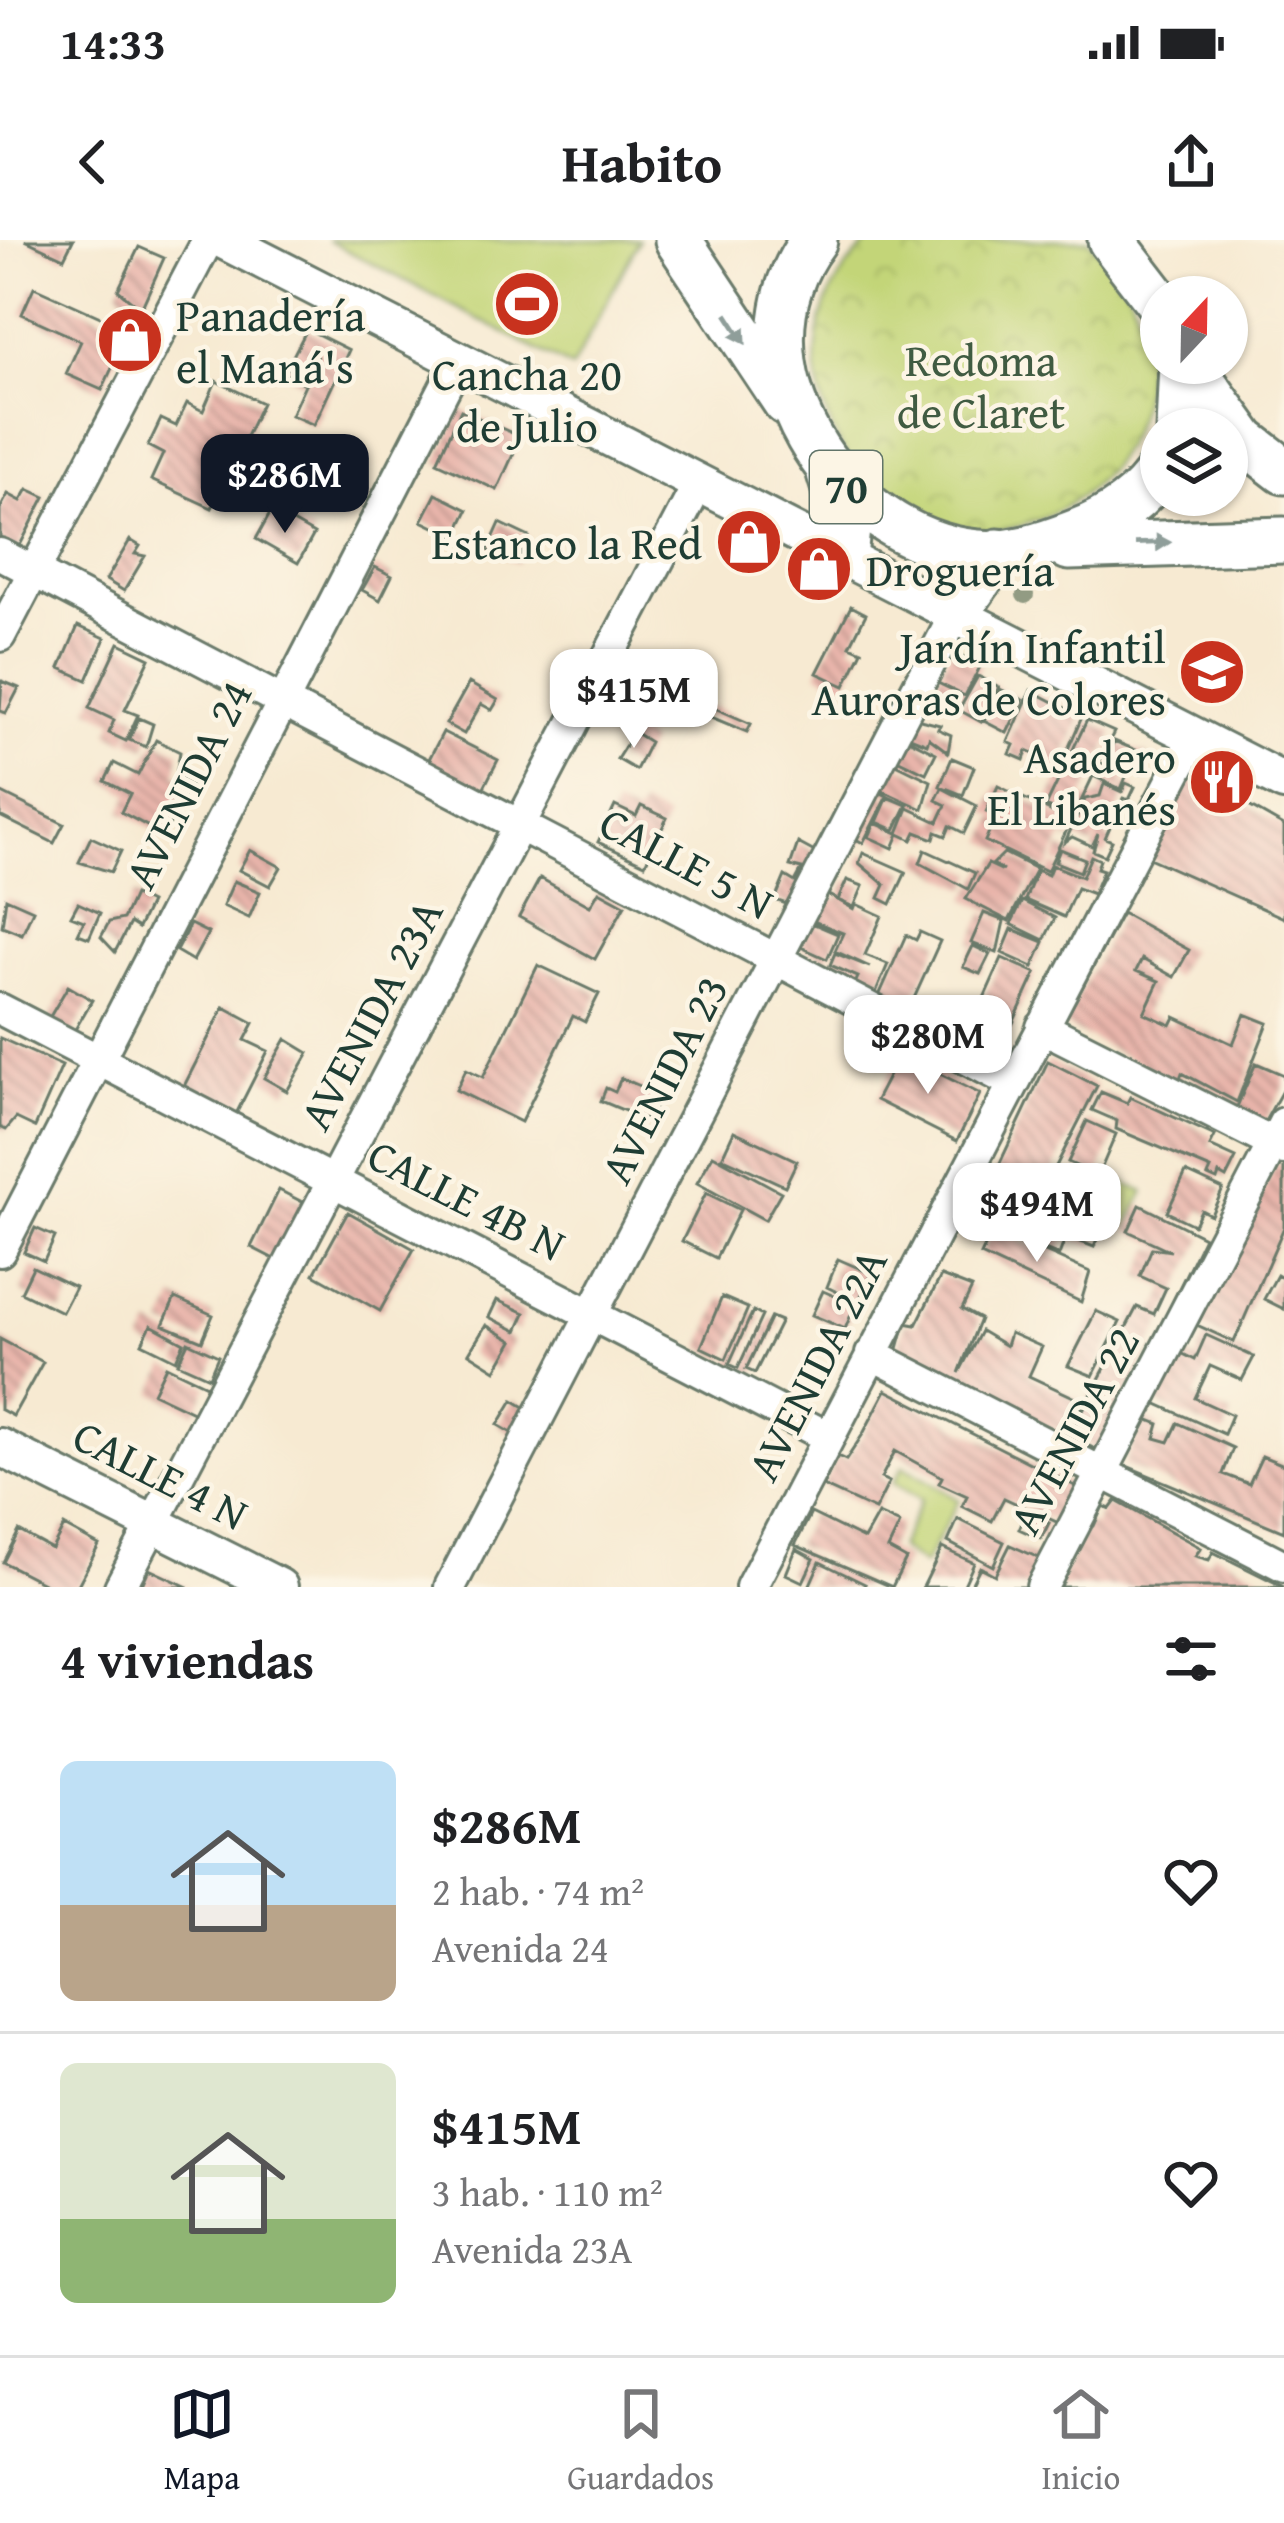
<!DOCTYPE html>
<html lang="es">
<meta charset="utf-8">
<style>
body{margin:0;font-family:"Gentium Book Plus",serif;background:#f2f2f2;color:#202124;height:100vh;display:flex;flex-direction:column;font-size:45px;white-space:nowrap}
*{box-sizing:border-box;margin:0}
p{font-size:39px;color:#757577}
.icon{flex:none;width:66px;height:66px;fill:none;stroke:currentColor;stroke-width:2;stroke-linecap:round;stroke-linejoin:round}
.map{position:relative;height:1347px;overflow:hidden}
.details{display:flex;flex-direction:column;background:#fff;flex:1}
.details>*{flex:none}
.needle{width:78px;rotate:22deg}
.controls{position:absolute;left:1140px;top:36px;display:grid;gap:24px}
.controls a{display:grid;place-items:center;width:108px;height:108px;border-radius:50%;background:#fff;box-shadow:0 3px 9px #0004;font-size:60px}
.price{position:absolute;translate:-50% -102px;padding:0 27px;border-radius:24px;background:#fff;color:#222;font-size:39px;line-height:78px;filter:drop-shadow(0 3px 6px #0008)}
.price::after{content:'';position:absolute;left:50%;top:72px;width:36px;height:27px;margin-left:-18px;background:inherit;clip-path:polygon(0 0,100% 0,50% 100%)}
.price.active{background:#111827;color:#fff}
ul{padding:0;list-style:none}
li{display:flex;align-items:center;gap:36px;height:300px;padding:0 60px}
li+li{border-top:3px solid #e0e0e0}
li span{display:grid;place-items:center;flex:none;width:336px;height:240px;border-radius:18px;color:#555}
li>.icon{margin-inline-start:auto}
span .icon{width:144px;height:144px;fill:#fffc;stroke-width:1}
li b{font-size:51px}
h2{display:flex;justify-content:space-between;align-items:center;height:144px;padding:0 60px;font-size:51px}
.status{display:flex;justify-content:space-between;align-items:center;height:84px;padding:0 60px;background:#fff;direction:ltr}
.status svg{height:33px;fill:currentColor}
header{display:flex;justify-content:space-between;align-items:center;height:156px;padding:0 60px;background:#fff;font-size:54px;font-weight:800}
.tab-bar{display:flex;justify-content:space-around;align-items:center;height:168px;border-top:3px solid #e0e0e0;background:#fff;font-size:33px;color:#757577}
.tab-bar a{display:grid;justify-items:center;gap:6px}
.tab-bar .active{color:#111827}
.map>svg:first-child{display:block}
.park{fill:url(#park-crowns);stroke:#718956;stroke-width:3}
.garden{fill:#c3d578;stroke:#718956;stroke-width:3}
.building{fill:url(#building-back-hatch)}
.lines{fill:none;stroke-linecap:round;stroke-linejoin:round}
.minor-casing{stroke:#6b7a6b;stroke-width:36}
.tertiary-casing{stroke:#6b7a6b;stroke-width:42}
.primary-casing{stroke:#6b7a6b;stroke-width:51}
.minor{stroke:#fff;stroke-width:30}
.tertiary{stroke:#fff;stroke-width:36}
.primary{stroke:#fff;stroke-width:45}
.tree{fill:#929b83}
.oneway{fill:#8f9e9a}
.labels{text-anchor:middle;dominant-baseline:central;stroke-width:9;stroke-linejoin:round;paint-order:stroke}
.shield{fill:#fcf5e5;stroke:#617469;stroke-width:3}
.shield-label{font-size:42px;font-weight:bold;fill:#1f3d34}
.poi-label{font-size:45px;fill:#1f3d34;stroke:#fcf5e5;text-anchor:end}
.park-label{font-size:45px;fill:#405b42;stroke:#fcf5e5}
.street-label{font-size:45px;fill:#1f3d34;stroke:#fcf5e5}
</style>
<div class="status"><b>14:33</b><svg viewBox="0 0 49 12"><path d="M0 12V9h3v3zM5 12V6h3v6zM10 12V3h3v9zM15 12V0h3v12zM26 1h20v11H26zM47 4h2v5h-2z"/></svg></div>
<header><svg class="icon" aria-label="back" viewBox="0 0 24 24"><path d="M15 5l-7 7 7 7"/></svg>Habito<svg class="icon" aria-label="share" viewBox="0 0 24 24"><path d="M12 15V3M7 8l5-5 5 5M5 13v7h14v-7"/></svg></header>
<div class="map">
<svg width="1284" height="1347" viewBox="0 0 1284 1347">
<defs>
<pattern id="park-crowns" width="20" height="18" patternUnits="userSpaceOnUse" patternTransform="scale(3)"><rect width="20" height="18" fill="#c3d578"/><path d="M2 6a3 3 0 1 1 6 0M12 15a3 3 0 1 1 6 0" fill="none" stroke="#a7b868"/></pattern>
<pattern id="building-back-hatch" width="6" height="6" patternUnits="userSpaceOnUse" patternTransform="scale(3)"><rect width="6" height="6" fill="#e9b5ab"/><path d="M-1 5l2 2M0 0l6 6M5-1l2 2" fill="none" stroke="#bc948c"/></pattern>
</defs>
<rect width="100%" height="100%" fill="#fcf5e5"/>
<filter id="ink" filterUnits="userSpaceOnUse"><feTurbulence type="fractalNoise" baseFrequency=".00833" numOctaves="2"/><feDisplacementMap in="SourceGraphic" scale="24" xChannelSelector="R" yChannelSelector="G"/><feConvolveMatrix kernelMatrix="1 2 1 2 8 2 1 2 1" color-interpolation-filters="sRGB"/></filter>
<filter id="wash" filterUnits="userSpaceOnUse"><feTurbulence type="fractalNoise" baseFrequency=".004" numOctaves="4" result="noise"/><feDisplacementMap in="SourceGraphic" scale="48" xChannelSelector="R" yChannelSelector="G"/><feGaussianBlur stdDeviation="2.7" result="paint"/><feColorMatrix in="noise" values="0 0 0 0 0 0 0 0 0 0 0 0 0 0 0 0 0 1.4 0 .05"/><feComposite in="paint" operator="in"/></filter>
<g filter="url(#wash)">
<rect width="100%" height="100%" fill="#f7ead2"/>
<!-- park -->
<path class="park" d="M872 0H1088C1132 37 1155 98 1143 155 1133 204 1104 244 1061 269 894 363 726 129 872 0Z"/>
<!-- garden -->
<path class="garden" d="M327 0H639L572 128Z
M1103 934 1144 952 1127 986 1086 966Z
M903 1226 959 1260 924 1325 899 1308 921 1260 893 1243Z"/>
<g id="blocks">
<!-- building -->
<path class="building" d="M25 0H73L64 18Z
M139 7 164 18 141 69 118 50Z
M34 47 129 90 102 150 66 134 81 101 22 74Z
M307 89 349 110 314 185 291 175 318 116 303 143 284 133Z
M216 141 262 163 212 268 151 240 163 214 148 206 161 179 176 186 187 163 203 171Z
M461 170 521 197 497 250 437 222Z
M28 249 45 257 17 311 0 302V269L8 254 21 261Z
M436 254 468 270 455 297 422 281Z
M272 270 314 294 298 323 256 299Z
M500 283 529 297 517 323 488 310Z
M130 300 140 306 135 314 145 316 124 351 106 340Z
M375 327 392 336 380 360 362 350Z
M851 366 866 374 850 406 862 411 845 446 817 433Z
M78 386 105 398 87 440 60 428Z
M119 403 150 418 125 470 138 475 126 501 109 493 114 480 89 468Z
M950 411 981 425 965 456 936 442Z
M643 426 667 439 654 465 630 453Z
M978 436 999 447 981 482 959 470Z
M2 441 19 448 6 473 0 471Z
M469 443 498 460 492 470 481 464 464 494 446 484Z
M1000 449 1023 460 1007 493 984 481Z
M1031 450 1082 477 1058 532 1038 523 1035 531 1030 529 1036 515 1027 511 1024 520 1010 514 1014 505 1008 502Z
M710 466 751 484 747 492 706 475Z
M139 478 153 484 146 507 129 500Z
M912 478 940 485 938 489 951 495 948 512 929 498 927 504 905 495Z
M1087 480 1114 492 1099 522 1128 532 1121 549 1093 536 1073 578 1046 566Z
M443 492 498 520 481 553 426 525Z
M634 492 650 502 636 530 617 519Z
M904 497 936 513 926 533 895 518Z
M156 500 180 512 176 535 192 543 164 595 121 572 130 554 105 541 114 523 138 535Z
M1114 501 1148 515 1141 534 1106 519Z
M952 518 974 527 963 555 940 546Z
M890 521 931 541 923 569 879 549Z
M1185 530 1284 586V678L1147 617Z
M1126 543 1135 547 1129 560 1123 558 1105 598 1112 601 1105 616 1093 611 1098 594 1092 606 1072 597 1065 602 1085 559 1100 556 1104 544 1122 552Z
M998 546 1071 581 1047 631 985 601 996 576 986 572Z
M942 548 977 566 964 593 950 586 946 596 936 592 934 599 916 592 912 600 899 594 893 608 869 597 875 583 898 593 908 568 938 582 946 565 936 560Z
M876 550 887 556 863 603 854 598Z
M0 552 64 584 54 603 0 576Z
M888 557 907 565 895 590 877 582Z
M615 566 636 576 641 566 667 578 645 624 598 602Z
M91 597 121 611 111 632 79 622Z
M798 603 822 616 795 667 775 660 785 636 795 642 802 629 790 626Z
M1060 609 1085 619 1080 632 1055 622Z
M250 610 281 627 270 646 239 630Z
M925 610 975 633 968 649 920 623Z
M863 613 906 632 891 664 879 658 885 645 859 623Z
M1004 613 1036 629 1009 681 966 659 988 624 1003 631 993 624Z
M1091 616 1100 620 1097 628 1103 630 1093 654 1077 648 1064 677 1025 660 1037 630 1048 635 1052 625 1082 637Z
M540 638 590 666 599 651 625 665 595 719 519 677Z
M847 640 863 646 854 667 838 660Z
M234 641 260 652 249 678 223 666Z
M825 653 854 669 856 664 882 676 865 715 888 724 874 757 853 748 858 737 830 725 835 713 870 727 835 711 843 693 813 681Z
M134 655 150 663 138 688 130 683 115 712 101 697 109 682 123 679Z
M6 658 33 670 22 694 2 686Z
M1022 661 1055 678 1044 700 1011 684Z
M78 663 100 673 89 698 78 694 84 681 71 676Z
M984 673 1004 681 997 713 971 703Z
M1122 673 1189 710 1174 737 1142 719 1136 731 1159 741 1144 773 1171 785 1175 777 1233 804 1245 774 1268 783 1237 862 1182 833 1178 844 1063 784Z
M812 683 838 694 827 719 801 707Z
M190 684 208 693 193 721 176 711Z
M1012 689 1044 702 1033 727 1002 713Z
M920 692 940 701 905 778 875 765 906 695 916 700Z
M973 706 990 714 980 734 963 727Z
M1002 718 1036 733 996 820 963 805Z
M538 725 599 754 585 782 573 776 521 882 456 850 466 829 483 837Z
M68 746 92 760 72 795 48 780Z
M224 767 254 783 245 800 268 811 235 876 182 850Z
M944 767 971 780 966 791 939 779Z
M0 798 62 826 35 887 16 878 6 890 0 887Z
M286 799 309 813 287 851 264 838Z
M900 814 980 854 957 901 876 860Z
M1048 821 1097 846 1049 940 1060 944 1045 975 1033 969 1021 997 975 976Z
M1256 823 1284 835V847L1264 883 1236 869Z
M621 838 661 855 649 881 601 861 606 848 615 852Z
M1101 852 1127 863 1130 857 1215 896 1210 906 1236 918 1226 938 1219 934 1217 940 1208 936 1211 929 1116 889 1117 881 1092 870Z
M1087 881 1116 894 1098 936 1068 922Z
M734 891 797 921 785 946 722 917Z
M713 915 781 952 765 980 697 943Z
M1277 923 1284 926V987L1234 1102 1197 1085Z
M1186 932 1223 949 1211 975 1201 970 1194 985 1167 972Z
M279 950 308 965 280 1022 251 1007Z
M706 953 740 970 716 1018 682 1001Z
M1059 958 1107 977 1094 1007 1066 996 1059 1015 1030 1003 1038 981 1049 985Z
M1140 965 1204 997 1100 1211 1042 1184 1039 1190 897 1112 905 1083 916 1085 941 1036 972 1048 962 1069 980 1079 959 1133 981 1091 1006 1106 1010 1093 1042 1107 1029 1136 1084 1162 1076 1183 1137 1067 1154 1074 1166 1048 1140 1036 1152 1008 1171 1011 1128 991Z
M348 972 414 1009 380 1071 314 1034Z
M35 988 55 997 44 1021 24 1012Z
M993 989 1090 1032 1081 1062 981 1015Z
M838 1019 872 1034 858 1062 827 1047Z
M33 1027 75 1047 62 1072 21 1052Z
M1277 1035 1284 1039V1069L1264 1059Z
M823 1051 855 1065 845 1089 812 1075Z
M722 1057 748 1068 726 1119 701 1107Z
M175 1058 213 1075 202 1101 163 1085Z
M497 1060 525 1073 517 1091 489 1077Z
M753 1071 762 1076 738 1128 729 1124Z
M1096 1071 1120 1082 1093 1136 1068 1126Z
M771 1077 781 1081 755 1133 746 1129Z
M151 1085 184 1103 176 1120 142 1103Z
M486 1085 513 1101 496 1130 469 1113Z
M1206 1095 1254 1117 1242 1140 1210 1126 1195 1158 1232 1175 1224 1194 1153 1162 1177 1111 1195 1120Z
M0 1099 43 1122 13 1176 0 1169Z
M188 1102 218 1116 209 1137 178 1123Z
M166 1126 208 1146 195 1173 153 1153Z
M886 1150 1077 1247 1061 1284 1004 1258 992 1281 962 1266 967 1256 939 1243 942 1237 895 1211 881 1238 889 1242 875 1270 823 1246 837 1216 846 1220 863 1194Z
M513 1160 536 1174 522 1199 498 1185Z
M1144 1178 1159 1184 1155 1198 1169 1202 1178 1183 1233 1208 1223 1234 1249 1244 1262 1216 1284 1225V1292L1124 1225Z
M1116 1261 1201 1308 1195 1316 1209 1320 1213 1312 1284 1347H1058L1088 1283 1094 1286 1103 1266 1110 1269Z
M811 1273 864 1299 878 1274 900 1284 888 1309 906 1319 892 1347 795 1305Z
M1026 1273 1049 1283 1041 1299 1019 1289Z
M958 1279 1004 1302 993 1326 948 1302Z
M64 1286 99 1305 77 1347H51L3 1322 19 1291 52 1309Z
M1010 1305 1041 1319 1028 1347H970L980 1327 995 1335Z
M942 1308 974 1323 963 1347H923Z
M796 1309 814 1319 803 1342 786 1334Z
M820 1322 865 1344 863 1347H809Z
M149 1329 188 1347H141Z"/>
</g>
</g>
<g filter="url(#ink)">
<use href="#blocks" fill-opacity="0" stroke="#6b7a6b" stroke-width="3"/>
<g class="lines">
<!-- minor casing -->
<g class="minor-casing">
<path id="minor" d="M0 314 1013 843
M0 396 208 0
M0 769 828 1197
M1042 787 1284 909
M0 1011 459 120
M871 1114 1284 1326
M120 1347 699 243
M450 1347 956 373
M751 1347 1195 496
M1042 1347 1284 883"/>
</g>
<!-- tertiary casing -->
<g class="tertiary-casing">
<path id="tertiary" d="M223 0 1284 542
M0 1207 279 1347"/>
</g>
<!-- primary casing -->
<g class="primary-casing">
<path id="primary" d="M678 0 786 162
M814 0C723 121 837 300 977 313 1011 316 1044 305 1075 293 1110 280 1141 261 1161 228
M1111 0 1161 65
M1189 123 1245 201 1284 231
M1179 189 1182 123
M830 233 847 288 844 317
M1069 307 1284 300
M956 373 998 312"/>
</g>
<!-- minor -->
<use href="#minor" class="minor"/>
<!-- tertiary -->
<use href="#tertiary" class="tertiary"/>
<!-- primary -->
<use href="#primary" class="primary"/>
</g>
<!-- trees -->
<circle class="tree" cx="1025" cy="355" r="9"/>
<!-- one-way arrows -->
<defs><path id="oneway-solid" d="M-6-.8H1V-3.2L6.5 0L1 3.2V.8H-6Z" transform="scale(3)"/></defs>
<g class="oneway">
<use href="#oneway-solid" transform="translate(736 89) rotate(57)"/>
<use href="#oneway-solid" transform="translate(1153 303) rotate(-2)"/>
</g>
</g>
<!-- icons -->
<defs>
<g id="stadium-disc" transform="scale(3.45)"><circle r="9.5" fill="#c8321e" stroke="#fcf5e5"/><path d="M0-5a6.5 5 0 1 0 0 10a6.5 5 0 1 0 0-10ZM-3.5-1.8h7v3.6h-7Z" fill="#fff"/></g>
<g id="shop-disc" transform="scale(3.45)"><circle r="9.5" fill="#c8321e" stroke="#fcf5e5"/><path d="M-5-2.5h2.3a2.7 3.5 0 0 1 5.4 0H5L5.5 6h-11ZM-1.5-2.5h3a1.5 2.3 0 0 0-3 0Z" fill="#fff"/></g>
<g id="school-disc" transform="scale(3.45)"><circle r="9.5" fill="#c8321e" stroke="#fcf5e5"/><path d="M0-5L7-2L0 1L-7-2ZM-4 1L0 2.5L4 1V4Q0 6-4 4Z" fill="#fff"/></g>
<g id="restaurant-disc" transform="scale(3.45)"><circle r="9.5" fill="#c8321e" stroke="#fcf5e5"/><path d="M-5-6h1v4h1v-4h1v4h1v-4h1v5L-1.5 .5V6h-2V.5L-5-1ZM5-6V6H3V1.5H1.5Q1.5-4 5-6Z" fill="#fff"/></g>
</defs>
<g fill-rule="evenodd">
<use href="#stadium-disc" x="527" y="64"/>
<use href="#shop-disc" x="130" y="100"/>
<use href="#shop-disc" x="749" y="302"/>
<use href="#shop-disc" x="819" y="329"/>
<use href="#school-disc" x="1212" y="432"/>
<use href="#restaurant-disc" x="1222" y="542"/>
</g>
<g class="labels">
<!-- shield labels -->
<rect class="shield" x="810" y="211" width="72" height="72" rx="9"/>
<g class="shield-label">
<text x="846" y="247">70</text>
</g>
<!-- poi labels -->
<g class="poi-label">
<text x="176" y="74" text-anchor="start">Panadería<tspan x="176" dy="52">el Maná's</tspan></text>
<text x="527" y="133" text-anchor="middle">Cancha 20<tspan x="527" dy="52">de Julio</tspan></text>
<text x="702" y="302">Estanco la Red</text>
<text x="866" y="329" text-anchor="start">Droguería</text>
<text x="1166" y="406">Jardín Infantil<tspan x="1166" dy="52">Auroras de Colores</tspan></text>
<text x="1176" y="516">Asadero<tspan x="1176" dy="52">El Libanés</tspan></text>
</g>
<!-- park labels -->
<g class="park-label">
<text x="981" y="119">Redoma<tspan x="981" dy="52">de Claret</tspan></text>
</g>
<!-- street labels -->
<g class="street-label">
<text transform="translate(187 544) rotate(-63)">AVENIDA 24</text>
<text transform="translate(687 622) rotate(28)">CALLE 5 N</text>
<text transform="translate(370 774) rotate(-62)">AVENIDA 23A</text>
<text transform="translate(663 839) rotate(-63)">AVENIDA 23</text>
<text transform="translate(467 959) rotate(27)">CALLE 4B N</text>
<text transform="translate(816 1124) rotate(-63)">AVENIDA 22A</text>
<text transform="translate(1073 1190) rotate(-62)">AVENIDA 22</text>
<text transform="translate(161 1234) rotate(27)">CALLE 4 N</text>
</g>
</g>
</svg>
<div class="controls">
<a><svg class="needle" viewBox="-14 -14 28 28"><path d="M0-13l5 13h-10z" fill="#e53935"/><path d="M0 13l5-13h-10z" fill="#757577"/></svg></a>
<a><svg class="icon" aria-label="layers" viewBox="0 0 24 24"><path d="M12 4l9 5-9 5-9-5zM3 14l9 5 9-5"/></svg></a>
</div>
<b class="price active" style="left:285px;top:296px">$286M</b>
<b class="price" style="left:634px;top:511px">$415M</b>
<b class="price" style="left:928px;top:857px">$280M</b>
<b class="price" style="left:1037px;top:1025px">$494M</b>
</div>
<section class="details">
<h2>4 viviendas<svg class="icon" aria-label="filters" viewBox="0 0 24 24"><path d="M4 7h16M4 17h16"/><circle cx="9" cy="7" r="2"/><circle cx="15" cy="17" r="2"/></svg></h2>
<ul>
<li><span style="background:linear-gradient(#bfe0f5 60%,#b9a48a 0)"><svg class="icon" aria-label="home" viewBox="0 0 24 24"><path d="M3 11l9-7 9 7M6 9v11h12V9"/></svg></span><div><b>$286M</b><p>2 hab. · 74 m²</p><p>Avenida 24</p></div><svg class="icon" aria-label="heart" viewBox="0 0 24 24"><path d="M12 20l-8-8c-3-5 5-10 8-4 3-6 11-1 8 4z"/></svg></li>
<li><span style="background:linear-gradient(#dfe7d0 65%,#8fb573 0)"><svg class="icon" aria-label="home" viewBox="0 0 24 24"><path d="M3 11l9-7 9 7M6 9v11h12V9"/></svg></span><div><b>$415M</b><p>3 hab. · 110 m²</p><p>Avenida 23A</p></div><svg class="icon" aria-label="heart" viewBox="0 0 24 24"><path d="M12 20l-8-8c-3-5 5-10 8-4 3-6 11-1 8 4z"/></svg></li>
</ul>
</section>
<nav class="tab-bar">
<a class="active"><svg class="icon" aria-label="map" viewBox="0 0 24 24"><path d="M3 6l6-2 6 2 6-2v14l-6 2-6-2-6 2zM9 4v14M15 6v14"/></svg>Mapa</a>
<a><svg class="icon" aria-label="saved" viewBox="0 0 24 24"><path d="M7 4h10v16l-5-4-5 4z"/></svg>Guardados</a>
<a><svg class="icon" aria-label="home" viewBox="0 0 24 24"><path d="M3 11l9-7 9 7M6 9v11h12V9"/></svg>Inicio</a>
</nav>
